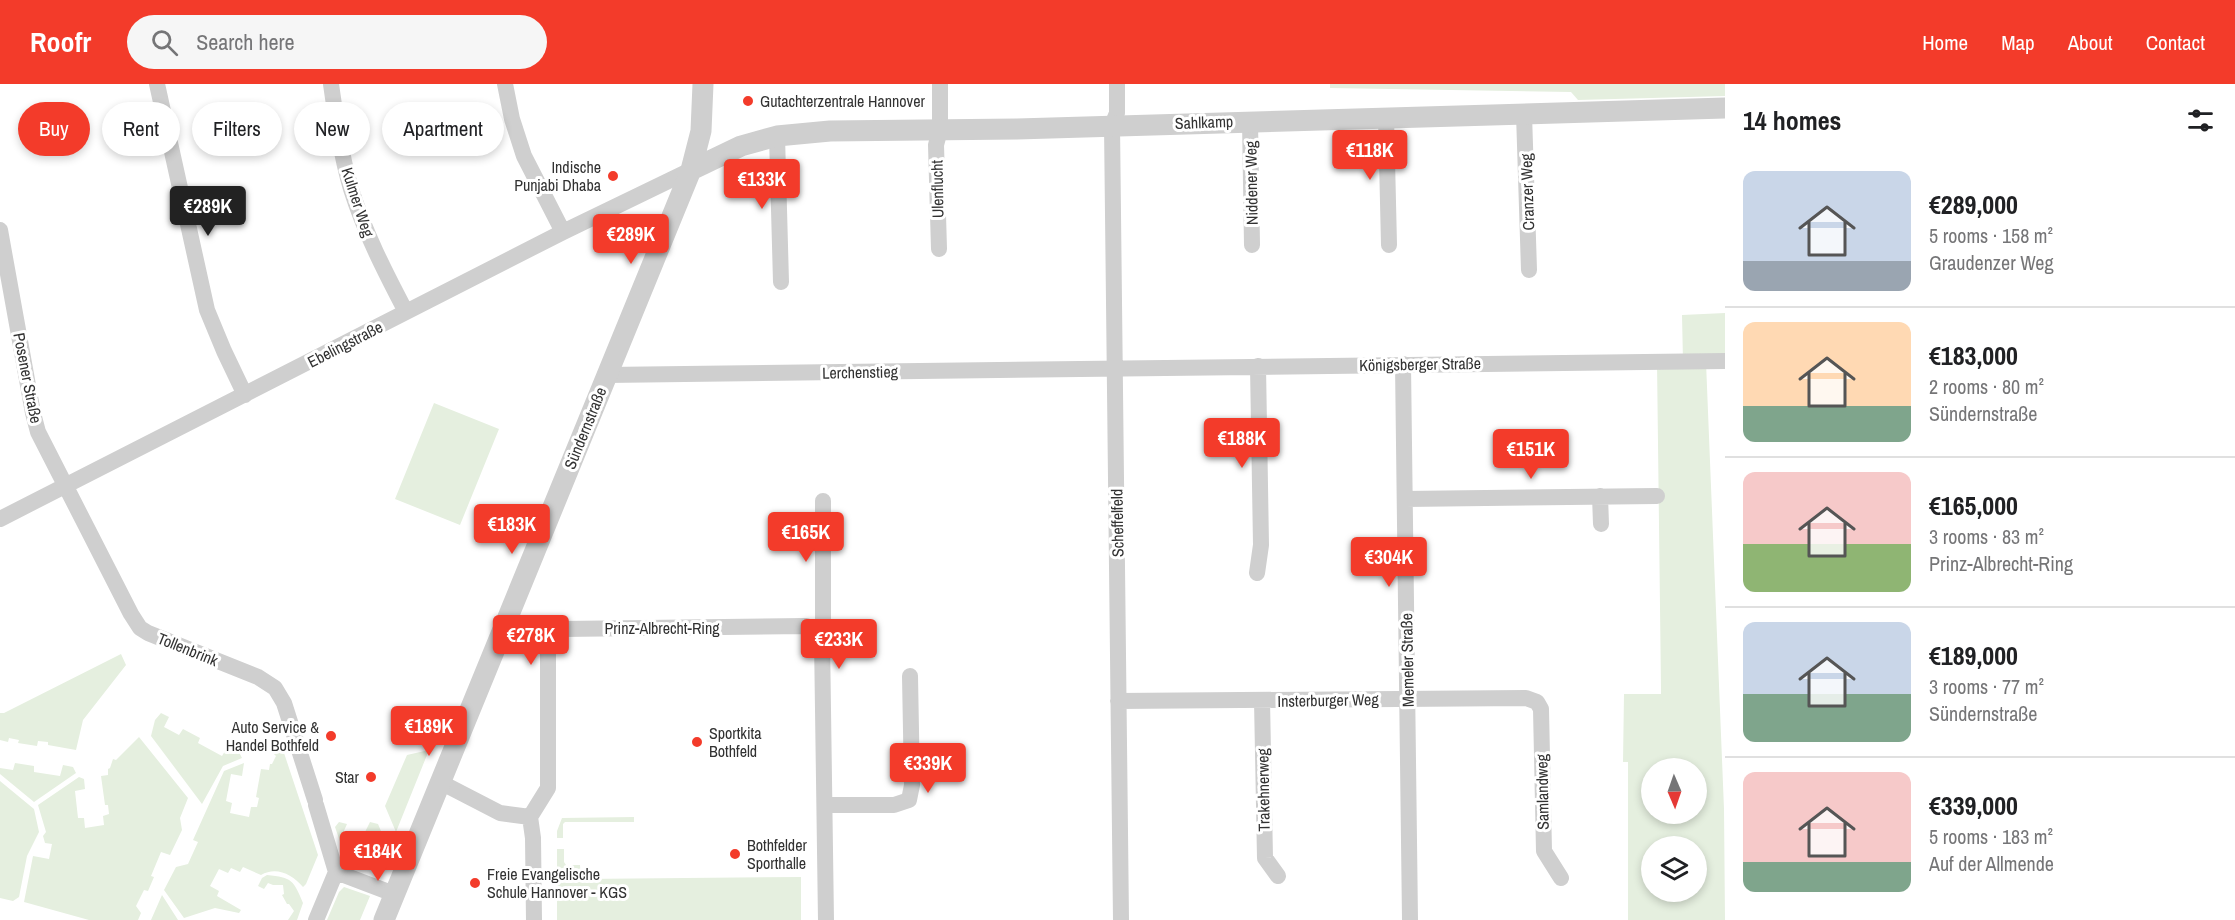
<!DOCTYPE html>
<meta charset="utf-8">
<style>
body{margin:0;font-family:"Archivo Narrow",sans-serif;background:#f6f6f6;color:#202124;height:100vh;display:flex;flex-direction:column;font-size:22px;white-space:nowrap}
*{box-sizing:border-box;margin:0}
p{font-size:20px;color:#757577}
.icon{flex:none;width:33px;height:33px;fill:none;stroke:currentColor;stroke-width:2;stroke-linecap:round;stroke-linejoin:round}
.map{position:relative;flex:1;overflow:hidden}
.details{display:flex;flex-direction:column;background:#fff;width:510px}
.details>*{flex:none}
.top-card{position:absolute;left:18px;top:18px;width:570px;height:54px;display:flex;gap:12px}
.needle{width:39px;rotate:178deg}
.buttons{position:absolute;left:1641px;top:674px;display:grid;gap:12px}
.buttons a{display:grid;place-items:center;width:66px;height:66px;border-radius:50%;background:#fff;box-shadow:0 3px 9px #0003;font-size:30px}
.price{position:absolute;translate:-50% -51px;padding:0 14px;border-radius:6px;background:#f33b2a;color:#fff;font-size:20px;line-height:39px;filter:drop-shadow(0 2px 3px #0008)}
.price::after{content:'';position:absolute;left:50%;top:36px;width:18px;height:14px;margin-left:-9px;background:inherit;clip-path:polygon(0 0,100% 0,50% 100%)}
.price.active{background:#222;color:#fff}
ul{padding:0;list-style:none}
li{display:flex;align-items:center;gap:18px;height:150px;padding:0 18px}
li+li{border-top:2px solid #e0e0e0}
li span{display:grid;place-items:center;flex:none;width:168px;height:120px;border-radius:12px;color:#555}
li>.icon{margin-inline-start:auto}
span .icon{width:72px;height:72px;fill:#fffc;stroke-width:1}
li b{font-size:26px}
h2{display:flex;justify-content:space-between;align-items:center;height:72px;padding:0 18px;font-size:26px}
.chip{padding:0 21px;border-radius:27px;background:#fff;box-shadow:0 3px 9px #0003;font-size:21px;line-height:54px}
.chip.active{background:#f33b2a;color:#fff}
header{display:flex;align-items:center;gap:36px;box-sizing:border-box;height:84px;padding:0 30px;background:#f33b2a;color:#fff}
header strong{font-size:28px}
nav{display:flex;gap:33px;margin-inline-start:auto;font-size:21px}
.search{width:420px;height:54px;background:#f6f6f6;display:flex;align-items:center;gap:15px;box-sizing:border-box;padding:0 21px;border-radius:33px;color:#757577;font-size:22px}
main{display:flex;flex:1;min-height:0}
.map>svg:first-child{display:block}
.green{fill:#e5efdf;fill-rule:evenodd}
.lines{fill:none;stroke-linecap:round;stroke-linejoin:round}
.minor{stroke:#cfcfcf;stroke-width:16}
.tertiary{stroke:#cfcfcf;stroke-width:21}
.poi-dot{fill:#f33b2a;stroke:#fff;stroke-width:2}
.labels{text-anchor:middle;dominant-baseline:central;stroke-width:6;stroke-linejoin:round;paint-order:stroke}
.poi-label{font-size:16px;fill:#323232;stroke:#fff;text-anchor:start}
.street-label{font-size:16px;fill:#323232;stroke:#fff}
</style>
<header>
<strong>Roofr</strong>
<div class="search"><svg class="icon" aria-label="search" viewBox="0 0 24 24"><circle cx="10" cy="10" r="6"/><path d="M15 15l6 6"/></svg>Search here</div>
<nav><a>Home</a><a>Map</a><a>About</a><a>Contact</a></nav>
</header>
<main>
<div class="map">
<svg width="1725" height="836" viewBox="0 0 1725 836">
<rect width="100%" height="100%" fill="#fff"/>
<!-- green -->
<path class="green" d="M1330 0H1725V12L1578 16 1571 8 1330 4Z
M1725 229V277L1706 278 1724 725 1725 836H1628V678H1623L1624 610H1661V604L1657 278H1683L1682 231ZM1652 684H1696V729H1652ZM1652 762H1696V807H1652Z
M434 319 499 345 460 441 395 415Z
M121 570 126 581 83 636 76 666 48 661V658L38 657 37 662 18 659 19 656 9 654 8 658 0 656V629H4Z
M161 629 169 633 164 643 179 651 183 645 200 654 198 659 222 672 228 662 239 668 242 674 223 682 202 720 151 652 155 636Z
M139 653 188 714 180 734 182 746 170 771 161 768 151 792 154 793 148 807 144 806 136 822 141 829 138 836H89L24 818 33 772 49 775 52 760 45 759 43 752 46 748 38 721 79 693 84 695 85 705 75 707 78 734H84L85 744 104 741 103 732 109 730 108 721H105L101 692 108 691V685L110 684 113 675 116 676Z
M281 660 318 771 306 800 303 803C292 790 276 782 261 791L243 783 240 788 231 784 228 789 219 785 210 802 219 807 217 812 241 826 239 829 215 824 184 834 164 806 176 783 188 780 198 758 193 756 224 687 244 679 242 692 231 690 226 717 232 719 230 729 249 733 251 723H257L259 714 256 713 261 685 269 686 270 680H272L276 672 270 666Z
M429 666 396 748 385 722 407 671Z
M15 679 34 682V688L60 692 63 681 73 683 76 689 34 718 0 690V684L13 686Z
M0 697 34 725 39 748 27 772 19 813 13 817 0 814Z
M634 733V738H565L563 740V754H557V747L562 734Z
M339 738 347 740 343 749 348 752 346 757 358 762 370 738 378 740 389 766 380 788 346 775 335 743Z
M557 765H564V778L566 781H580L581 795 801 793V836H557Z
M267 791C292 793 294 797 303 819L297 836H288L294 827 289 820H287L282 811 284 810 283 801H273L268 799 264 805 258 802 262 794Z
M344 803 370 812 360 836H327L339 808Z
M162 811 178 836H151Z"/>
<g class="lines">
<!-- minor -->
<path class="minor" d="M157 0 207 226 224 267 245 311
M331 0C336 35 341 71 351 105 365 149 385 188 406 228
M505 0 512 35 524 72 563 148
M1117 0V29L1112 41 1121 836
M1524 30 1529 186
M1386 33 1389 161
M1250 37 1252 161
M777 52 781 198
M0 146 33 329 38 348 131 530 140 544 148 549 258 593 275 604 284 619 315 716
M939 165 936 61 940 46V0
M1403 280 1410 836
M606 291 1725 277
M1600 412 1601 440
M1405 415 1657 412
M0 435 563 148 691 86
M1257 489 1261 461 1258 282
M819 547 823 536V417
M1262 616 1265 774 1278 792
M1118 617 1526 614 1537 618 1541 625 1544 767 1561 794
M440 698 500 729 530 733
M316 721 336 788
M825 721H894L909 716 912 701 910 592
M316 836 336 788 394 810
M534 836 533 754 530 733 548 704V561L551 550 562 545 806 542 819 547 822 555 826 836"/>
<!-- tertiary -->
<path class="tertiary" d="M691 86 741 62 777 52 830 47 1017 45 1725 24
M384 836 691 86 701 47 703 0"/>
</g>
<!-- markers -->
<g class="poi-dot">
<circle cx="748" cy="17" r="6"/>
<circle cx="613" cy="92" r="6"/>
<circle cx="331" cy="652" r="6"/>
<circle cx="697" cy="658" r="6"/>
<circle cx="371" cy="693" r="6"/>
<circle cx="735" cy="770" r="6"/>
<circle cx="475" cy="799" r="6"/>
</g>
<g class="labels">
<!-- poi labels -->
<g class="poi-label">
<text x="760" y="17">Gutachterzentrale Hannover</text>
<text x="601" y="83" text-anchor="end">Indische<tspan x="601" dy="18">Punjabi Dhaba</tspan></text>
<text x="319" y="643" text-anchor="end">Auto Service &amp;<tspan x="319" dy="18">Handel Bothfeld</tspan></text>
<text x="709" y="649">Sportkita<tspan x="709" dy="18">Bothfeld</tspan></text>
<text x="359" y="693" text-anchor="end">Star</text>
<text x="747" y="761">Bothfelder<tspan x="747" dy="18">Sporthalle</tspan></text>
<text x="487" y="790">Freie Evangelische<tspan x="487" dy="18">Schule Hannover - KGS</tspan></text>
</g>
<!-- street labels -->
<g class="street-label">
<text transform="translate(1204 38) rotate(-2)">Sahlkamp</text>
<text transform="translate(1251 99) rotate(-91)">Niddener Weg</text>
<text transform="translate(937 105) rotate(-91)">Ulenflucht</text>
<text transform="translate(1527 108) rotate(-92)">Cranzer Weg</text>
<text transform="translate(358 118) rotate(72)">Kulmer Weg</text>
<text transform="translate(345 260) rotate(-27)">Ebelingstraße</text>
<text transform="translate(1420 280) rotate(-1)">Königsberger Straße</text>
<text transform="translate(860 288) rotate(-1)">Lerchenstieg</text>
<text transform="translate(28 294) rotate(79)">Posener Straße</text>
<text transform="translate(585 344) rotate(-68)">Sündernstraße</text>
<text transform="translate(1117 439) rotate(-91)">Scheffelfeld</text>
<text x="662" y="544">Prinz-Albrecht-Ring</text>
<text transform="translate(188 565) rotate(22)">Tollenbrink</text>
<text transform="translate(1407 576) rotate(-91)">Memeler Straße</text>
<text transform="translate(1328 616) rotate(-1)">Insterburger Weg</text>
<text transform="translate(1263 706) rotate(-91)">Trakehnerweg</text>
<text transform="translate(1542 708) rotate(-91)">Samlandweg</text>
</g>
</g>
</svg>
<div class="buttons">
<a><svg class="needle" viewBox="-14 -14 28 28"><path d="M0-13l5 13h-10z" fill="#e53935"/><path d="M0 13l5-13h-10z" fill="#757577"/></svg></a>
<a><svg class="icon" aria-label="layers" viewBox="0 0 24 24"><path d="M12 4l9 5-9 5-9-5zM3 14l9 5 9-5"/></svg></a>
</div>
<b class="price" style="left:1370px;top:97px">€118K</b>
<b class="price" style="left:762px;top:126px">€133K</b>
<b class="price active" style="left:208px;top:153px">€289K</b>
<b class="price" style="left:631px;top:181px">€289K</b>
<b class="price" style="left:1242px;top:385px">€188K</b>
<b class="price" style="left:1531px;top:396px">€151K</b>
<b class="price" style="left:512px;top:471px">€183K</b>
<b class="price" style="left:806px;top:479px">€165K</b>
<b class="price" style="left:1389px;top:504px">€304K</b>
<b class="price" style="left:531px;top:582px">€278K</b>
<b class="price" style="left:839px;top:586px">€233K</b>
<b class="price" style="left:429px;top:673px">€189K</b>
<b class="price" style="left:928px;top:710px">€339K</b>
<b class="price" style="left:378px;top:798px">€184K</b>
<div class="top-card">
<a class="chip active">Buy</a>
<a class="chip">Rent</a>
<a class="chip">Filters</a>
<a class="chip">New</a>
<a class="chip">Apartment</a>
</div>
</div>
<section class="details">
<h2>14 homes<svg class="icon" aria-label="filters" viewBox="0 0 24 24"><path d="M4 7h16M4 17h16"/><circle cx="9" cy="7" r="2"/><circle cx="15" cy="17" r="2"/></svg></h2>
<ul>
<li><span style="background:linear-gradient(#c9d6e8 75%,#9aa5b1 0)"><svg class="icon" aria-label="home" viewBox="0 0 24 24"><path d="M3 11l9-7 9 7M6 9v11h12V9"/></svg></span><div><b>€289,000</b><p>5 rooms · 158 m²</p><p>Graudenzer Weg</p></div></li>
<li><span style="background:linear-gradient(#ffd9b3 70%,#7fa58c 0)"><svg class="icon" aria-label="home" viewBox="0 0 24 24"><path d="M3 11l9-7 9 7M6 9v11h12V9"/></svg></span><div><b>€183,000</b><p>2 rooms · 80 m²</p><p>Sündernstraße</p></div></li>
<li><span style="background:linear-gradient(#f6c9c9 60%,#8fb573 0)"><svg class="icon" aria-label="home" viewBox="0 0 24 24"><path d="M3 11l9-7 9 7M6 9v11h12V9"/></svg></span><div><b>€165,000</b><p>3 rooms · 83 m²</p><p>Prinz-Albrecht-Ring</p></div></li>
<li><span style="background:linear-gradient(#c9d6e8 60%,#7fa58c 0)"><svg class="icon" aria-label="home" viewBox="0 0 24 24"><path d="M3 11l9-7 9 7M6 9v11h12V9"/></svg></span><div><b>€189,000</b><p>3 rooms · 77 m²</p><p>Sündernstraße</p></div></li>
<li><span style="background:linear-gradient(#f6c9c9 75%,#7fa58c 0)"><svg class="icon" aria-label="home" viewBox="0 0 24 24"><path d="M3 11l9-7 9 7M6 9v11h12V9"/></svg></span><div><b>€339,000</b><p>5 rooms · 183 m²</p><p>Auf der Allmende</p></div></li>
</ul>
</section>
</main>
